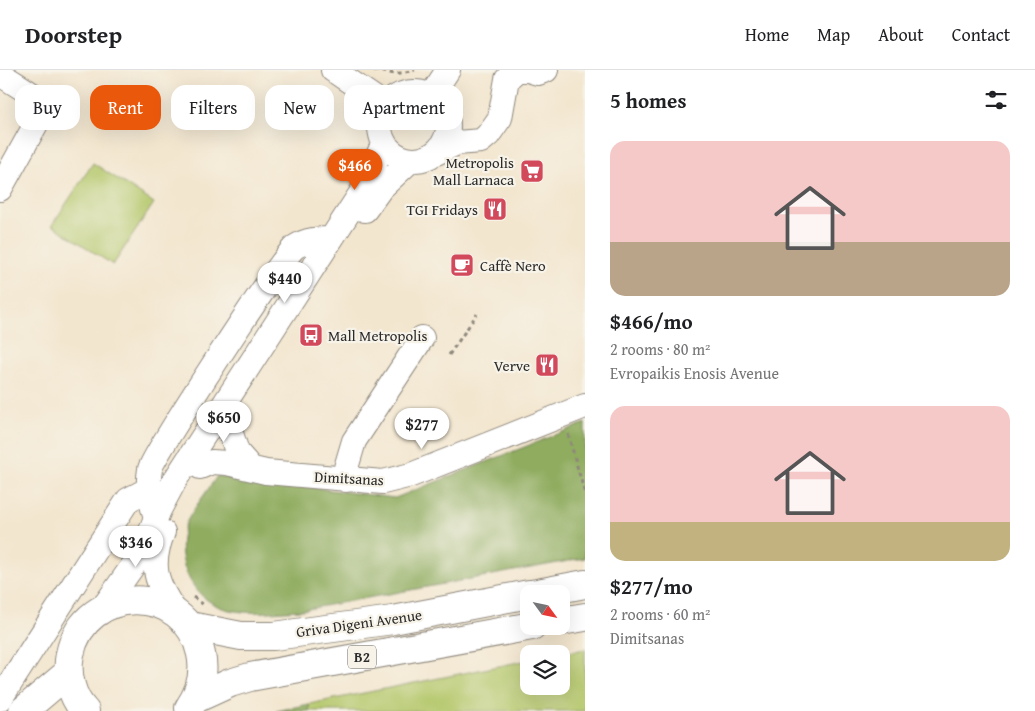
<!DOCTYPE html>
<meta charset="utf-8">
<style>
body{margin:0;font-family:"Gentium Book Plus",serif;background:#f6f6f6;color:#202124;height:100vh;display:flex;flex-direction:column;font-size:19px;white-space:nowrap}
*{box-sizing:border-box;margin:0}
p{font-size:16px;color:#757577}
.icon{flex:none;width:28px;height:28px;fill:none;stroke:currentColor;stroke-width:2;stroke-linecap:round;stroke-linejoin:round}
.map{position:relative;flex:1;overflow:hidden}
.drawer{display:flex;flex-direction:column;background:#fff;width:450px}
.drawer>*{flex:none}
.banner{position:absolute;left:15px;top:15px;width:475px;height:45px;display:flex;gap:10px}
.needle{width:32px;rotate:123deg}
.buttons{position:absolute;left:520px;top:515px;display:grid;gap:10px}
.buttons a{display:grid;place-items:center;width:50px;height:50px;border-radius:10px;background:#fff;box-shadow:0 5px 20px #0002;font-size:25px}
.price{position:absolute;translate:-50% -42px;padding:0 11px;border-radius:18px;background:#fff;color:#222;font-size:16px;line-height:32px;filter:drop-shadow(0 1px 2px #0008)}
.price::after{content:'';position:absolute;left:50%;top:30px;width:15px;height:11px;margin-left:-8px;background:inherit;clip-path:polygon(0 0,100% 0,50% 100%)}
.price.active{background:#ea580c;color:#fff}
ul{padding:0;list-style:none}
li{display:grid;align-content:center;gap:10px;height:265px;padding:0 25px}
li span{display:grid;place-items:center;height:155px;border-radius:15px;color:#555}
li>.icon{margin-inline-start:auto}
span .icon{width:90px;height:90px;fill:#fffc;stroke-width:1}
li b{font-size:21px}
h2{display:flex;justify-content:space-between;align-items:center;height:60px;padding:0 25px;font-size:21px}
.chip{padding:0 18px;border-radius:15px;background:#fff;box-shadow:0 5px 20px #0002;font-size:18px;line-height:45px}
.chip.active{background:#ea580c;color:#fff}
header{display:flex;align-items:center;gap:30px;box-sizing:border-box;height:70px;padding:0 25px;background:#fff;border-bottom:1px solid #e0e0e0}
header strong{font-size:24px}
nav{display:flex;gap:28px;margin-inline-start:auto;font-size:18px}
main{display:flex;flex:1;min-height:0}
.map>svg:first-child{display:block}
.green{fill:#b4c76b;stroke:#70794b}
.forest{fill:#8fac5f;stroke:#5d6c45}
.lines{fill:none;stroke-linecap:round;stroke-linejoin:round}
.minor-casing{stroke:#8f887d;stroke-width:26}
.highway-casing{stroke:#8f887d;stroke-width:30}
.path{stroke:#8f887d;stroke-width:3;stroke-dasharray:4 4;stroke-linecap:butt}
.minor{stroke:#fff;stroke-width:24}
.highway{stroke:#fff;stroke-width:28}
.labels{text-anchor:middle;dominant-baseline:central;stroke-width:4.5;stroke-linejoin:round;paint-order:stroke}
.shield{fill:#f7f3e8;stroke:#686764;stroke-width:1}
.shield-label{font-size:14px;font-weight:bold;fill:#2b2b2b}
.poi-label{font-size:15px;fill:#2b2b2b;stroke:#f7f3e8;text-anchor:end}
.street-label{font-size:15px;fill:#2b2b2b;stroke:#f7f3e8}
</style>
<header>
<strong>Doorstep</strong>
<nav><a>Home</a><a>Map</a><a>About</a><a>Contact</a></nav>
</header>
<main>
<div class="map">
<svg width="585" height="641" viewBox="0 0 585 641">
<rect width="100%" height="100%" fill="#f7f3e8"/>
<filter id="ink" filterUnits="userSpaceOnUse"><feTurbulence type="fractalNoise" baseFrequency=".02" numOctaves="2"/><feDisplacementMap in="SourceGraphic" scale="10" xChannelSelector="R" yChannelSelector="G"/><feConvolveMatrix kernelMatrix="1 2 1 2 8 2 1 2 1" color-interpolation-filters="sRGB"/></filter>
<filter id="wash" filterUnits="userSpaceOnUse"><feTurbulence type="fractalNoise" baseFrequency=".0096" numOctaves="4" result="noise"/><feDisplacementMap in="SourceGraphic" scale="20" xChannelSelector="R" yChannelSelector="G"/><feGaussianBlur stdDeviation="1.12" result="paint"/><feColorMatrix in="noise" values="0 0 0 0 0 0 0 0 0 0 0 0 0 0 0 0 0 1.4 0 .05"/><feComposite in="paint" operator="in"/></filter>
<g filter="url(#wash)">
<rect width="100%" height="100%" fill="#f3e6cf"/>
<!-- green -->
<path class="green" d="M93 93 154 133 113 195 52 155Z
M585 579V641H309V634L529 590V616H561L560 584Z"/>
<!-- forest -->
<path class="forest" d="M585 353V488L302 540C278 541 253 545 229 540 193 532 174 492 184 458 188 445 209 419 217 406L395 428Z
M309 634V641H276Z"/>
</g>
<g filter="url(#ink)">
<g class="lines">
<!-- minor casing -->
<g class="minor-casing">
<path id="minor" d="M333 0 386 36
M528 0 538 3 546 0
M0 4 47 34 0 119
M380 56a34 34 0 1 1 68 0a34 34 0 1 1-68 0Z
M431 26 448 0
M434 84 457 73 481 71 488 65 500 48 507 9 517 0H525
M365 140 381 118 411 90
M228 354 237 382 250 397
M200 397 212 392 227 393 266 402 383 412 411 405 585 336
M346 410V398L354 371 422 268
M156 447C150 431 147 417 150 399 153 385 283 186 295 177 307 169 318 169 331 169
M163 462C149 496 156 514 176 543
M103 538 142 483 159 440 175 410 363 120 384 72
M0 629 128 430 149 419"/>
</g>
<!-- highway casing -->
<g class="highway-casing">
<path id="highway" d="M532 524 585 514
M561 551 585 547
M190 556 241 566H274L393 550 529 524
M195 629 230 613 250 607 532 556
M23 641 68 603
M85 641C71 627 66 603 70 584 85 513 186 512 201 584 205 603 200 622 189 638"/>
</g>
<!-- path -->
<path class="path" d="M374 0 395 4 415 0
M449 285 477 244
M568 364 585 424
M193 527 204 535"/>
<!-- minor -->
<use href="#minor" class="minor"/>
<!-- highway -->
<use href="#highway" class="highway"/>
</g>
</g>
<!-- icons -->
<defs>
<g id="supermarket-square" transform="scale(1.25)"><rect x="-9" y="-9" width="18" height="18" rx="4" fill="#d1495b" stroke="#f7f3e8"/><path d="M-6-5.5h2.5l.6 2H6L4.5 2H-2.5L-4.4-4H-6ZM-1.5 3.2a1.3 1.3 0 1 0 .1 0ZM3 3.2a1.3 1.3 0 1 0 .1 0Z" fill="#fff"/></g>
<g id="restaurant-square" transform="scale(1.25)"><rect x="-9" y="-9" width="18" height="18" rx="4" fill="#d1495b" stroke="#f7f3e8"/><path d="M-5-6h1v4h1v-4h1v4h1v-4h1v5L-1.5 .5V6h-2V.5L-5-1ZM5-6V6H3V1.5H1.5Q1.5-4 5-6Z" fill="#fff"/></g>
<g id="cafe-square" transform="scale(1.25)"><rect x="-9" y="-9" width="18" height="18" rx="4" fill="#d1495b" stroke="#f7f3e8"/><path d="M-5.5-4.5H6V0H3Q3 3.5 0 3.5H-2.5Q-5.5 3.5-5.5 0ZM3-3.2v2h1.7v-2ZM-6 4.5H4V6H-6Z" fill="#fff"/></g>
<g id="bus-square" transform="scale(1.25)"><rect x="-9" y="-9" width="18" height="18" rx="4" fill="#d1495b" stroke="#f7f3e8"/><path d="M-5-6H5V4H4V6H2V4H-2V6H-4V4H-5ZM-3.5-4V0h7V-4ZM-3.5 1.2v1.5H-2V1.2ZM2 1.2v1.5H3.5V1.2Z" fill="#fff"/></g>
</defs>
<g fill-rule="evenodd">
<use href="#supermarket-square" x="532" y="101"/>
<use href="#restaurant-square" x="495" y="139"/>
<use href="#cafe-square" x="462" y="195"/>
<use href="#bus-square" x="311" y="265"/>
<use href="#restaurant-square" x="547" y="295"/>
</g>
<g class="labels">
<!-- shield labels -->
<rect class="shield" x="348" y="575.5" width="28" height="23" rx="4"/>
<g class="shield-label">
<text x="362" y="587">B2</text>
</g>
<!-- poi labels -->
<g class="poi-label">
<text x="514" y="92">Metropolis<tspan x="514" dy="17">Mall Larnaca</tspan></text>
<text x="478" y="139">TGI Fridays</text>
<text x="480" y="195" text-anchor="start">Caffè Nero</text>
<text x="328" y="265" text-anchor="start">Mall Metropolis</text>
<text x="530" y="295">Verve</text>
</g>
<!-- street labels -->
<g class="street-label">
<text transform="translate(349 408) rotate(3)">Dimitsanas</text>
<text transform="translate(359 553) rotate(-8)">Griva Digeni Avenue</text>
</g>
</g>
</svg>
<div class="buttons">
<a><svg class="needle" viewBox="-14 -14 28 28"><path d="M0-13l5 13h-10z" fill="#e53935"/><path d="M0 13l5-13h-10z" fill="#757577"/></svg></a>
<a><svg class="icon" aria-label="layers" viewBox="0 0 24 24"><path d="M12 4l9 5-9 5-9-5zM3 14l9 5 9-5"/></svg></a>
</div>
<b class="price active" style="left:355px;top:121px">$466</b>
<b class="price" style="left:285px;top:234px">$440</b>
<b class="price" style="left:224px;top:373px">$650</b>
<b class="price" style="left:422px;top:380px">$277</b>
<b class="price" style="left:136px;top:498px">$346</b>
<div class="banner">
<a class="chip">Buy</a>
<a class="chip active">Rent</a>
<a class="chip">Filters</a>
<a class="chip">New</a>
<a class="chip">Apartment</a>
</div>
</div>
<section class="drawer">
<h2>5 homes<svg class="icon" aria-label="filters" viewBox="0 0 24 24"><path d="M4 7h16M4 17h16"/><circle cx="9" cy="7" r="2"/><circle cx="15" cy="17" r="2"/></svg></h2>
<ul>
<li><span style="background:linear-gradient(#f6c9c9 65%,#b9a48a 0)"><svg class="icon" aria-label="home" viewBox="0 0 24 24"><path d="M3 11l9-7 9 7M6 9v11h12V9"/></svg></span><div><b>$466/mo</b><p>2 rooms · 80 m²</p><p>Evropaikis Enosis Avenue</p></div></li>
<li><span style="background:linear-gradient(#f6c9c9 75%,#c2b280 0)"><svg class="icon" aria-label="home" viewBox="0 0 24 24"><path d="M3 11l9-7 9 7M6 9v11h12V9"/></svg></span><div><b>$277/mo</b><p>2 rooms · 60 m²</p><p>Dimitsanas</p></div></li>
</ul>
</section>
</main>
